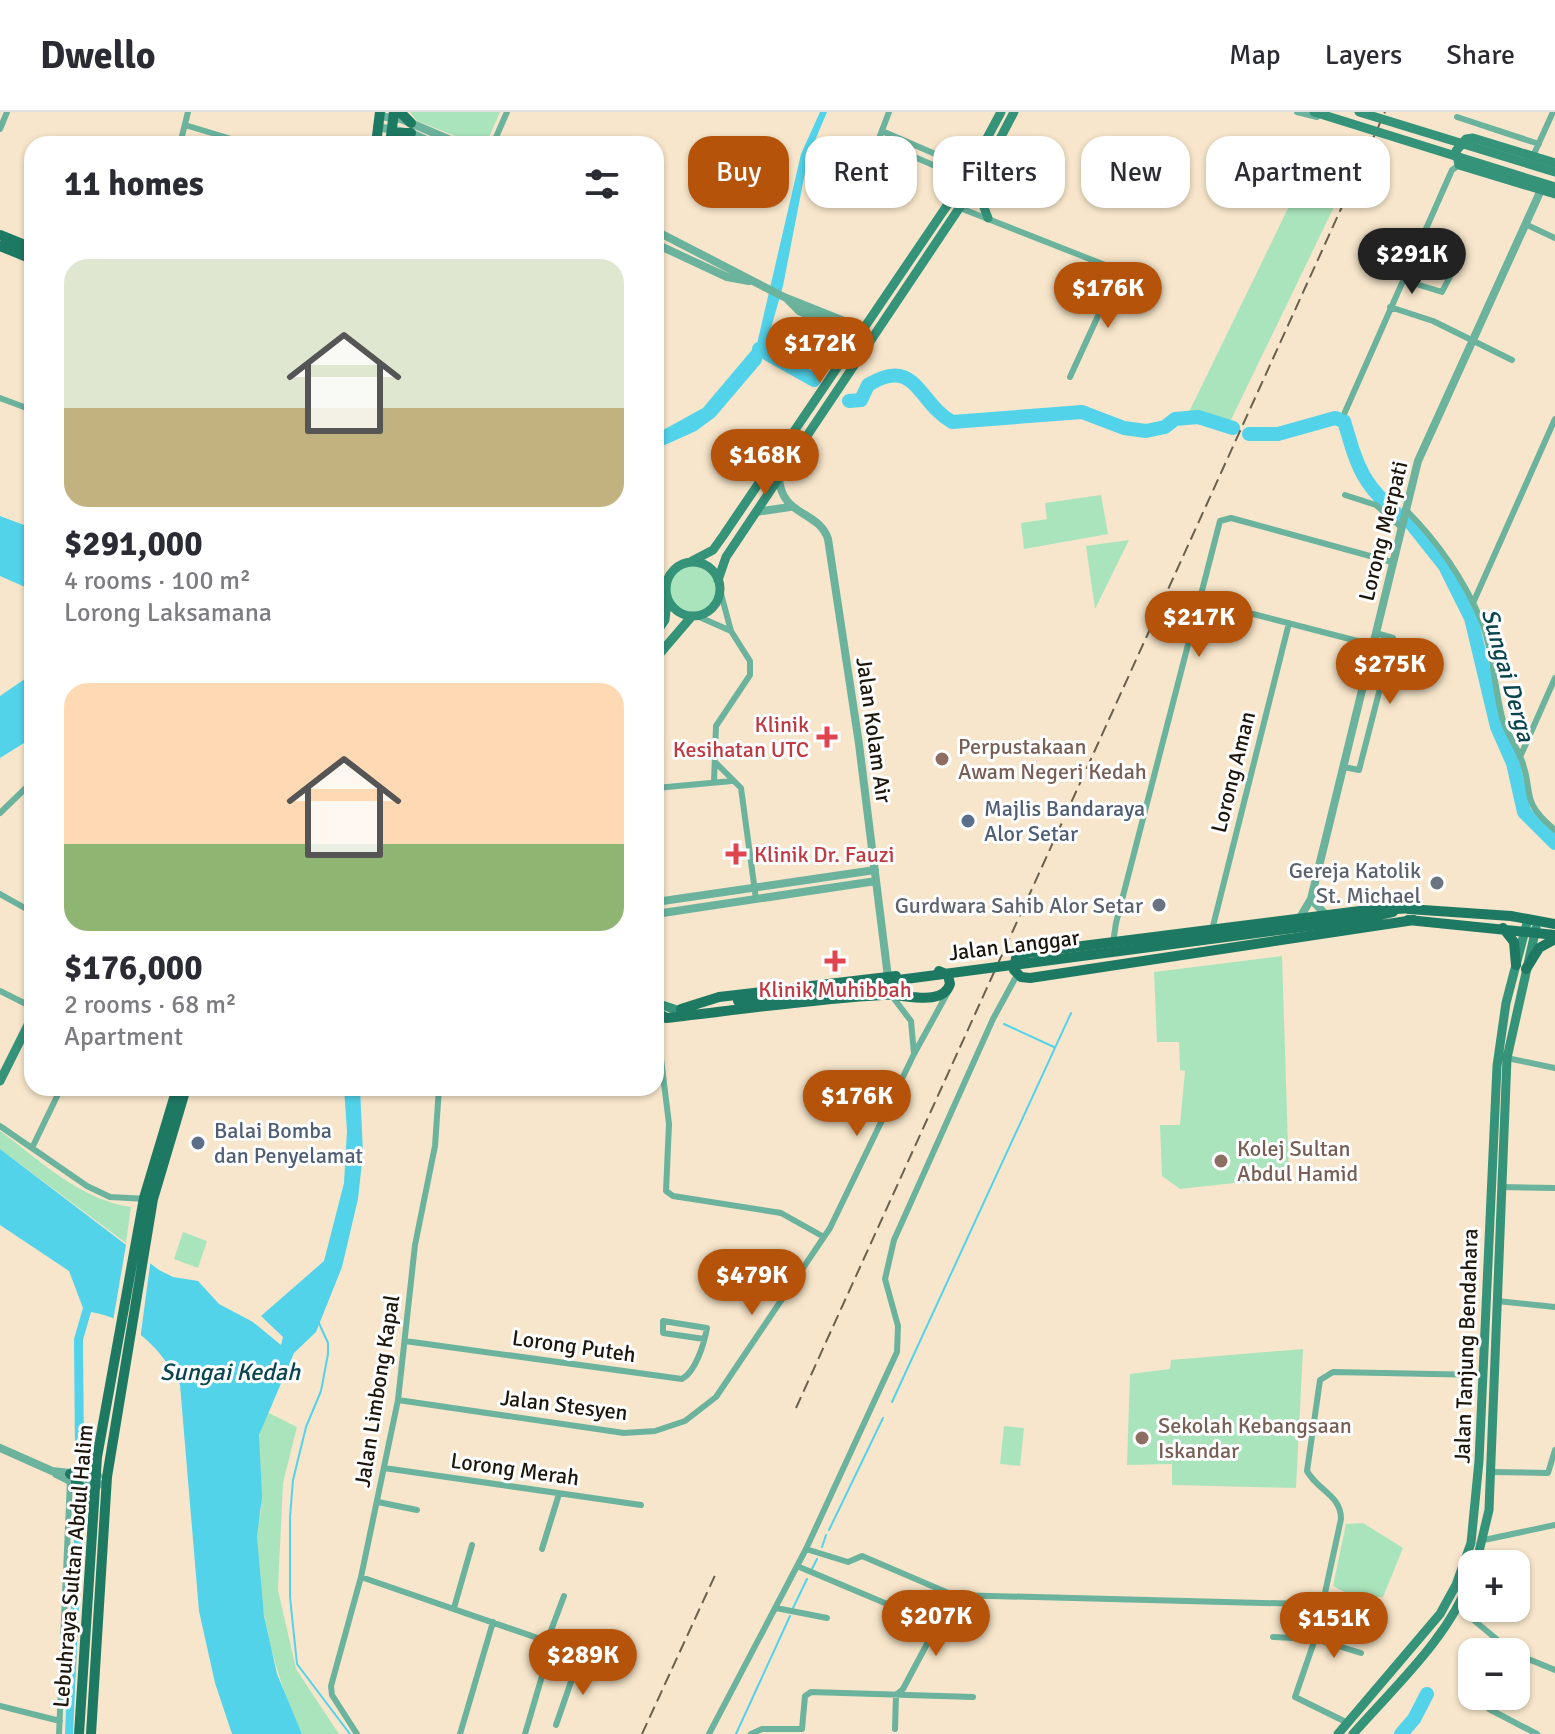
<!DOCTYPE html>
<meta charset="utf-8">
<style>
body{margin:0;font-family:Signika,sans-serif;background:#f7f7f7;color:#2b2b33;height:100vh;display:flex;flex-direction:column;font-size:30px;white-space:nowrap}
*{box-sizing:border-box;margin:0}
p{font-size:26px;color:#7c7c81}
.icon{flex:none;width:44px;height:44px;fill:none;stroke:currentColor;stroke-width:2;stroke-linecap:round;stroke-linejoin:round}
.map{position:relative;flex:1;overflow:hidden}
.details{position:absolute;left:24px;top:24px;width:640px;height:960px;display:flex;flex-direction:column;background:#fff;border-radius:24px;box-shadow:0 2px 6px #0004}
.details>*{flex:none}
.top-card{position:absolute;left:688px;top:24px;width:746px;height:72px;display:flex;gap:16px}
.controls{position:absolute;left:1458px;top:1438px;display:grid;gap:16px}
.controls a{display:grid;place-items:center;width:72px;height:72px;border-radius:16px;background:#fff;box-shadow:0 2px 6px #0004;font-size:40px}
.price{position:absolute;translate:-50% -68px;padding:0 18px;border-radius:28px;background:#b45309;color:#fff;font-size:26px;line-height:52px;filter:drop-shadow(0 2px 4px #0008)}
.price::after{content:'';position:absolute;left:50%;top:48px;width:24px;height:18px;margin-left:-12px;background:inherit;clip-path:polygon(0 0,100% 0,50% 100%)}
.price.on{background:#222;color:#fff}
ul{padding:0;list-style:none}
li{display:grid;align-content:center;gap:16px;height:424px;padding:0 40px}
li span{display:grid;place-items:center;height:248px;border-radius:24px;color:#555}
li>.icon{margin-inline-start:auto}
span .icon{width:144px;height:144px;fill:#fffc;stroke-width:1}
li b{font-size:34px}
h2{display:flex;justify-content:space-between;align-items:center;height:96px;padding:0 40px;font-size:34px}
.tag{padding:0 28px;border-radius:24px;background:#fff;box-shadow:0 2px 6px #0004;font-size:28px;line-height:72px}
.tag.on{background:#b45309;color:#fff}
header{display:flex;align-items:center;gap:48px;box-sizing:border-box;height:112px;padding:0 40px;background:#fff;border-bottom:2px solid #e1e1e2}
header strong{font-size:38px}
nav{display:flex;gap:44px;margin-inline-start:auto;font-size:28px}
.map>svg:first-child{display:block}
.green{fill:#aae4bd}
.water{fill:#52d3ea}
.pier{fill:#f7e6cb}
.lines{fill:none;stroke-linecap:round;stroke-linejoin:round}
.stream{stroke:#52d3ea;stroke-width:2}
.canal{stroke:#52d3ea;stroke-width:8}
.river{stroke:#52d3ea;stroke-width:14}
.minor{stroke:#6bb39d;stroke-width:6}
.tertiary{stroke:#6bb39d;stroke-width:8}
.secondary{stroke:#35937a;stroke-width:9}
.primary{stroke:#1e7963;stroke-width:10}
.rail{stroke:#6a6050;stroke-width:2;stroke-dasharray:12 6;stroke-linecap:butt}
.secondary-bridge{stroke:#35937a;stroke-width:9}
.primary-bridge{stroke:#1e7963;stroke-width:10}
.health-dot{fill:#e0444e;stroke:#fff;stroke-width:3}
.education-dot{fill:#8d6e63;stroke:#fff;stroke-width:3}
.service-dot{fill:#5c6f8a;stroke:#fff;stroke-width:3}
.worship-dot{fill:#6b7280;stroke:#fff;stroke-width:3}
.labels{text-anchor:middle;dominant-baseline:central;stroke-width:6;stroke-linejoin:round;paint-order:stroke}
.street-label{font-size:22px;fill:#1c160c;stroke:#fff}
.health-label{font-size:22px;fill:#be3a42;stroke:#fff;text-anchor:end}
.education-label{font-size:22px;fill:#785e54;stroke:#fff;text-anchor:start}
.service-label{font-size:22px;fill:#4e5e75;stroke:#fff;text-anchor:start}
.worship-label{font-size:22px;fill:#5b616d;stroke:#fff;text-anchor:end}
.water-label{font-size:24px;font-style:italic;fill:#0a454f;stroke:#fff}
</style>
<header>
<strong>Dwello</strong>
<nav><a>Map</a><a>Layers</a><a>Share</a></nav>
</header>
<div class="map">
<svg width="1555" height="1622" viewBox="0 0 1555 1622">
<rect width="100%" height="100%" fill="#f7e6cb"/>
<!-- green -->
<path class="green" d="M410 0H500L486 32H476L417 9Z
M1338 27 1363 35 1229 312 1189 300 1316 39 1334 40Z
M1101 383 1108 422 1024 437 1021 411 1047 407 1045 391Z
M1129 428 1095 497 1086 434Z
M670 477a23 23 0 1 1 46 0a23 23 0 1 1-46 0Z
M1282 844 1289 1065 1180 1077 1162 1064 1160 1013H1180L1185 959 1180 958 1179 930H1157L1154 860Z
M0 1019C40 1048 80 1088 131 1095L126 1131 0 1037Z
M183 1120 207 1129 198 1156 174 1147Z
M1303 1237 1296 1376 1172 1373V1352L1127 1353 1130 1262 1170 1257 1171 1248Z
M267 1300 297 1315 283 1371 278 1478 296 1557 339 1622H302C273 1560 258 1495 257 1427 257 1414 262 1403 261 1390 260 1361 252 1327 267 1300Z
M1004 1314 1024 1316 1020 1354 1000 1352Z
M1363 1411 1403 1436 1383 1485H1368L1364 1490 1333 1474 1346 1412Z"/>
<!-- water -->
<path class="water" d="M820 0H827L808 45 783 174 761 251 715 305 696 319 656 337V322L703 296 757 232 801 42Z
M0 404 32 416V478L0 464Z
M32 562V626L0 646V584Z
M344 976H360L363 1041 358 1087 342 1155 316 1220 294 1241 259 1323 262 1385 257 1425 264 1504 277 1562 302 1622H232L215 1571 199 1499 180 1273C163 1238 131 1206 91 1200L83 1228 84 1341H75L74 1227 83 1196 69 1159 0 1113V1037L159 1158 173 1165 198 1169 219 1192 253 1210 281 1233 283 1225 261 1204 324 1149 344 1071 347 1019Z"/>
<!-- pier -->
<path class="pier" d="M127 1127 151 1146 140 1228 113 1209Z"/>
<g class="lines">
<!-- stream -->
<path class="stream" d="M1004 912 1054 935
M318 1209 328 1231V1242L321 1279 306 1315 293 1368 290 1405V1485L297 1552 350 1622
M892 1290 1071 901
M829 1418 883 1306
M822 1435 826 1423
M812 1457 817 1447
M793 1496 807 1467
M736 1622 790 1504"/>
<!-- canal -->
<path class="canal" d="M69 1622 80 1383"/>
<!-- river -->
<path class="river" d="M759 237 814 268
M849 289 861 288 868 273C916 243 918 291 952 310L1082 300 1124 316 1146 319 1165 315 1175 307 1198 305 1233 316
M1249 322H1278L1335 306 1344 309C1358 356 1361 370 1399 404
M1410 410 1445 454 1471 506 1497 615 1513 651 1524 700 1555 731
M1401 1622 1414 1607 1427 1582"/>
<!-- minor -->
<path class="minor" d="M889 0 878 29 965 67
M1297 0 1317 5
M1457 5 1539 32
M185 13 248 32
M0 17 7 0
M882 19 970 57
M180 32 188 0
M493 32 507 0
M1533 44 1553 0
M960 96 1128 162
M1525 112 1555 126
M1403 168 1442 180 1462 141
M1390 195 1433 209 1512 248
M1070 265 1119 158
M0 286 32 298
M1345 300 1452 58 1459 53
M1345 383 1376 393 1401 415
M1405 397C1437 429 1463 466 1481 508 1493 539 1494 573 1502 605 1506 620 1514 630 1520 644 1536 681 1517 686 1555 718
M1199 488 1373 533
M1473 491 1555 307
M697 504 731 519
M1520 645 1555 566
M716 651 741 676 756 787
M1344 655 1359 658 1393 526 1376 521
M714 670 716 614 750 563V549L731 519 720 478
M656 676 732 669
M0 701 32 670
M0 782 32 800
M1212 818 1289 511
M1113 831 1116 811 1220 409 1231 406 1392 450
M0 879 32 895
M892 884 911 909 914 942
M656 906 669 1012 666 1079 673 1084 781 1101 824 1125
M1507 946 1555 956
M0 1014 87 1074 110 1085 147 1087
M32 1036 61 976
M1501 1075 1555 1076
M1497 1189 1555 1195
M405 1229 682 1267C696 1259 704 1232 707 1216L663 1209V1221L704 1227
M398 1288 624 1321 655 1319 685 1309 716 1285 830 1116 914 942 948 880
M384 1356 641 1393
M1491 1360 1548 1361 1555 1338
M378 1390 417 1398
M1484 1428 1555 1413
M542 1437 559 1382
M806 1437 848 1450 862 1444 953 1483 1306 1492 1322 1496
M797 1454 937 1513
M361 1465 581 1541 556 1613
M1458 1495 1512 1540
M454 1496 472 1433
M776 1496 827 1506
M1273 1525 1315 1527 1361 1541
M547 1529 564 1484
M1516 1542 1555 1558
M1490 1584 1486 1593 1489 1597 1537 1622
M0 1594 60 1609
M1348 1611 1295 1585 1315 1527 1341 1407C1341 1383 1318 1379 1307 1359L1320 1268 1333 1260 1482 1263
M895 1617 896 1583 903 1577 953 1483
M59 1622 70 1369
M357 1622 332 1583 331 1574 361 1465 398 1288 415 1133 435 1034 439 976
M460 1622 493 1510
M525 1622 552 1530
M709 1622 806 1437 897 1240 898 1214 885 1167 894 1128 993 907 1017 863
M751 1622 762 1617H802L805 1584 811 1580 973 1585"/>
<!-- tertiary -->
<path class="tertiary" d="M379 4 401 7 460 32
M377 15 411 21 435 32
M656 119 784 185 864 217
M656 132 727 165 749 169
M788 188 799 199 859 225
M779 364C780 405 819 398 828 427L859 632 888 865
M756 400 790 395
M1311 787 1327 804
M656 790 875 758
M656 802 876 769
M1299 807 1311 787 1418 349 1541 78
M0 1336 52 1359 98 1364
M56 1362 70 1369 107 1373"/>
<!-- secondary -->
<path class="secondary" d="M1555 51 1473 26 1466 27 1456 39 1459 53 1555 82
M987 62 980 85 988 106
M692 449 713 438 723 424 965 67 1001 0
M666 477a27 27 0 1 1 54 0a27 27 0 1 1-54 0Z
M718 468 726 445 980 65 1014 0
M656 521 665 508 667 488
M656 546 692 504
M656 891 677 898
M0 969 32 905
M1476 1452 1489 1398 1507 946 1536 816
M1338 1622 1440 1502 1456 1473 1471 1431 1479 1349 1497 954 1506 891 1528 807
M1353 1622C1396 1573 1449 1526 1472 1463"/>
<!-- primary -->
<path class="primary" d="M400 0 411 11
M376 32 380 0
M390 32 394 0
M392 32 398 21H411
M0 123 32 136
M0 134 32 147
M1408 797 1511 804 1555 812
M1364 807 1393 800
M1408 808 1555 823
M1414 808 1030 866 1021 865 1014 858 1016 846 1027 841 1360 799 1414 796
M1503 816 1514 830 1516 853
M1526 857 1539 836 1555 827
M681 897 719 885 896 864
M658 901 666 906C738 898 811 887 883 883 903 881 942 896 950 872L948 863 939 859
M70 1362 90 1353 97 1345
M76 1370 94 1390
M79 1622 97 1345 144 1086 177 976
M91 1622 107 1365 153 1087 186 976"/>
<!-- rail -->
<path class="rail" d="M796 1296 1385 0
M642 1622 717 1459"/>
<!-- secondary-bridge -->
<path class="secondary-bridge" d="M1314 0 1555 75
M1359 0 1555 60"/>
<!-- primary-bridge -->
<path class="primary-bridge" d="M738 889 1364 807"/>
</g>
<!-- markers -->
<g class="health-dot">
<path d="M823 613h8v8h8v8h-8v8h-8v-8h-8v-8h8z"/>
<path d="M732 730h8v8h8v8h-8v8h-8v-8h-8v-8h8z"/>
<path d="M831 837h8v8h8v8h-8v8h-8v-8h-8v-8h8z"/>
</g>
<g class="education-dot">
<circle cx="942" cy="647" r="8"/>
<circle cx="1221" cy="1049" r="8"/>
<circle cx="1142" cy="1326" r="8"/>
</g>
<g class="service-dot">
<circle cx="968" cy="709" r="8"/>
<circle cx="198" cy="1031" r="8"/>
</g>
<g class="worship-dot">
<circle cx="1437" cy="771" r="8"/>
<circle cx="1159" cy="793" r="8"/>
</g>
<g class="labels">
<!-- street labels -->
<g class="street-label">
<text transform="translate(1383 419) rotate(-76)">Lorong Merpati</text>
<text transform="translate(874 618) rotate(82)">Jalan Kolam Air</text>
<text transform="translate(1233 660) rotate(-76)">Lorong Aman</text>
<text transform="translate(1014 833) rotate(-7)">Jalan Langgar</text>
<text transform="translate(574 1234) rotate(8)">Lorong Puteh</text>
<text transform="translate(1466 1234) rotate(-88)">Jalan Tanjung Bendahara</text>
<text transform="translate(377 1279) rotate(-81)">Jalan Limbong Kapal</text>
<text transform="translate(564 1293) rotate(7)">Jalan Stesyen</text>
<text transform="translate(515 1357) rotate(8)">Lorong Merah</text>
<text transform="translate(73 1454) rotate(-85)">Lebuhraya Sultan Abdul Halim</text>
</g>
<!-- health labels -->
<g class="health-label">
<text x="809" y="612">Klinik<tspan x="809" dy="25">Kesihatan UTC</tspan></text>
<text x="754" y="742" text-anchor="start">Klinik Dr. Fauzi</text>
<text x="835" y="877" text-anchor="middle">Klinik Muhibbah</text>
</g>
<!-- education labels -->
<g class="education-label">
<text x="958" y="634">Perpustakaan<tspan x="958" dy="25">Awam Negeri Kedah</tspan></text>
<text x="1237" y="1036">Kolej Sultan<tspan x="1237" dy="25">Abdul Hamid</tspan></text>
<text x="1158" y="1313">Sekolah Kebangsaan<tspan x="1158" dy="25">Iskandar</tspan></text>
</g>
<!-- service labels -->
<g class="service-label">
<text x="984" y="696">Majlis Bandaraya<tspan x="984" dy="25">Alor Setar</tspan></text>
<text x="214" y="1018">Balai Bomba<tspan x="214" dy="25">dan Penyelamat</tspan></text>
</g>
<!-- worship labels -->
<g class="worship-label">
<text x="1421" y="758">Gereja Katolik<tspan x="1421" dy="25">St. Michael</tspan></text>
<text x="1143" y="793">Gurdwara Sahib Alor Setar</text>
</g>
<!-- water labels -->
<g class="water-label">
<text transform="translate(1508 563) rotate(74)">Sungai Derga</text>
<text x="230" y="1260">Sungai Kedah</text>
</g>
</g>
</svg>
<div class="controls">
<a>+</a>
<a>−</a>
</div>
<b class="price on" style="left:1412px;top:184px">$291K</b>
<b class="price" style="left:1108px;top:218px">$176K</b>
<b class="price" style="left:820px;top:273px">$172K</b>
<b class="price" style="left:765px;top:385px">$168K</b>
<b class="price" style="left:1199px;top:547px">$217K</b>
<b class="price" style="left:1390px;top:594px">$275K</b>
<b class="price" style="left:857px;top:1026px">$176K</b>
<b class="price" style="left:752px;top:1205px">$479K</b>
<b class="price" style="left:936px;top:1546px">$207K</b>
<b class="price" style="left:1334px;top:1548px">$151K</b>
<b class="price" style="left:583px;top:1585px">$289K</b>
<div class="top-card">
<a class="tag on">Buy</a>
<a class="tag">Rent</a>
<a class="tag">Filters</a>
<a class="tag">New</a>
<a class="tag">Apartment</a>
</div>
<section class="details">
<h2>11 homes<svg class="icon" aria-label="filters" viewBox="0 0 24 24"><path d="M4 7h16M4 17h16"/><circle cx="9" cy="7" r="2"/><circle cx="15" cy="17" r="2"/></svg></h2>
<ul>
<li><span style="background:linear-gradient(#dfe7d0 60%,#c2b280 0)"><svg class="icon" aria-label="home" viewBox="0 0 24 24"><path d="M3 11l9-7 9 7M6 9v11h12V9"/></svg></span><div><b>$291,000</b><p>4 rooms · 100 m²</p><p>Lorong Laksamana</p></div></li>
<li><span style="background:linear-gradient(#ffd9b3 65%,#8fb573 0)"><svg class="icon" aria-label="home" viewBox="0 0 24 24"><path d="M3 11l9-7 9 7M6 9v11h12V9"/></svg></span><div><b>$176,000</b><p>2 rooms · 68 m²</p><p>Apartment</p></div></li>
</ul>
</section>
</div>
